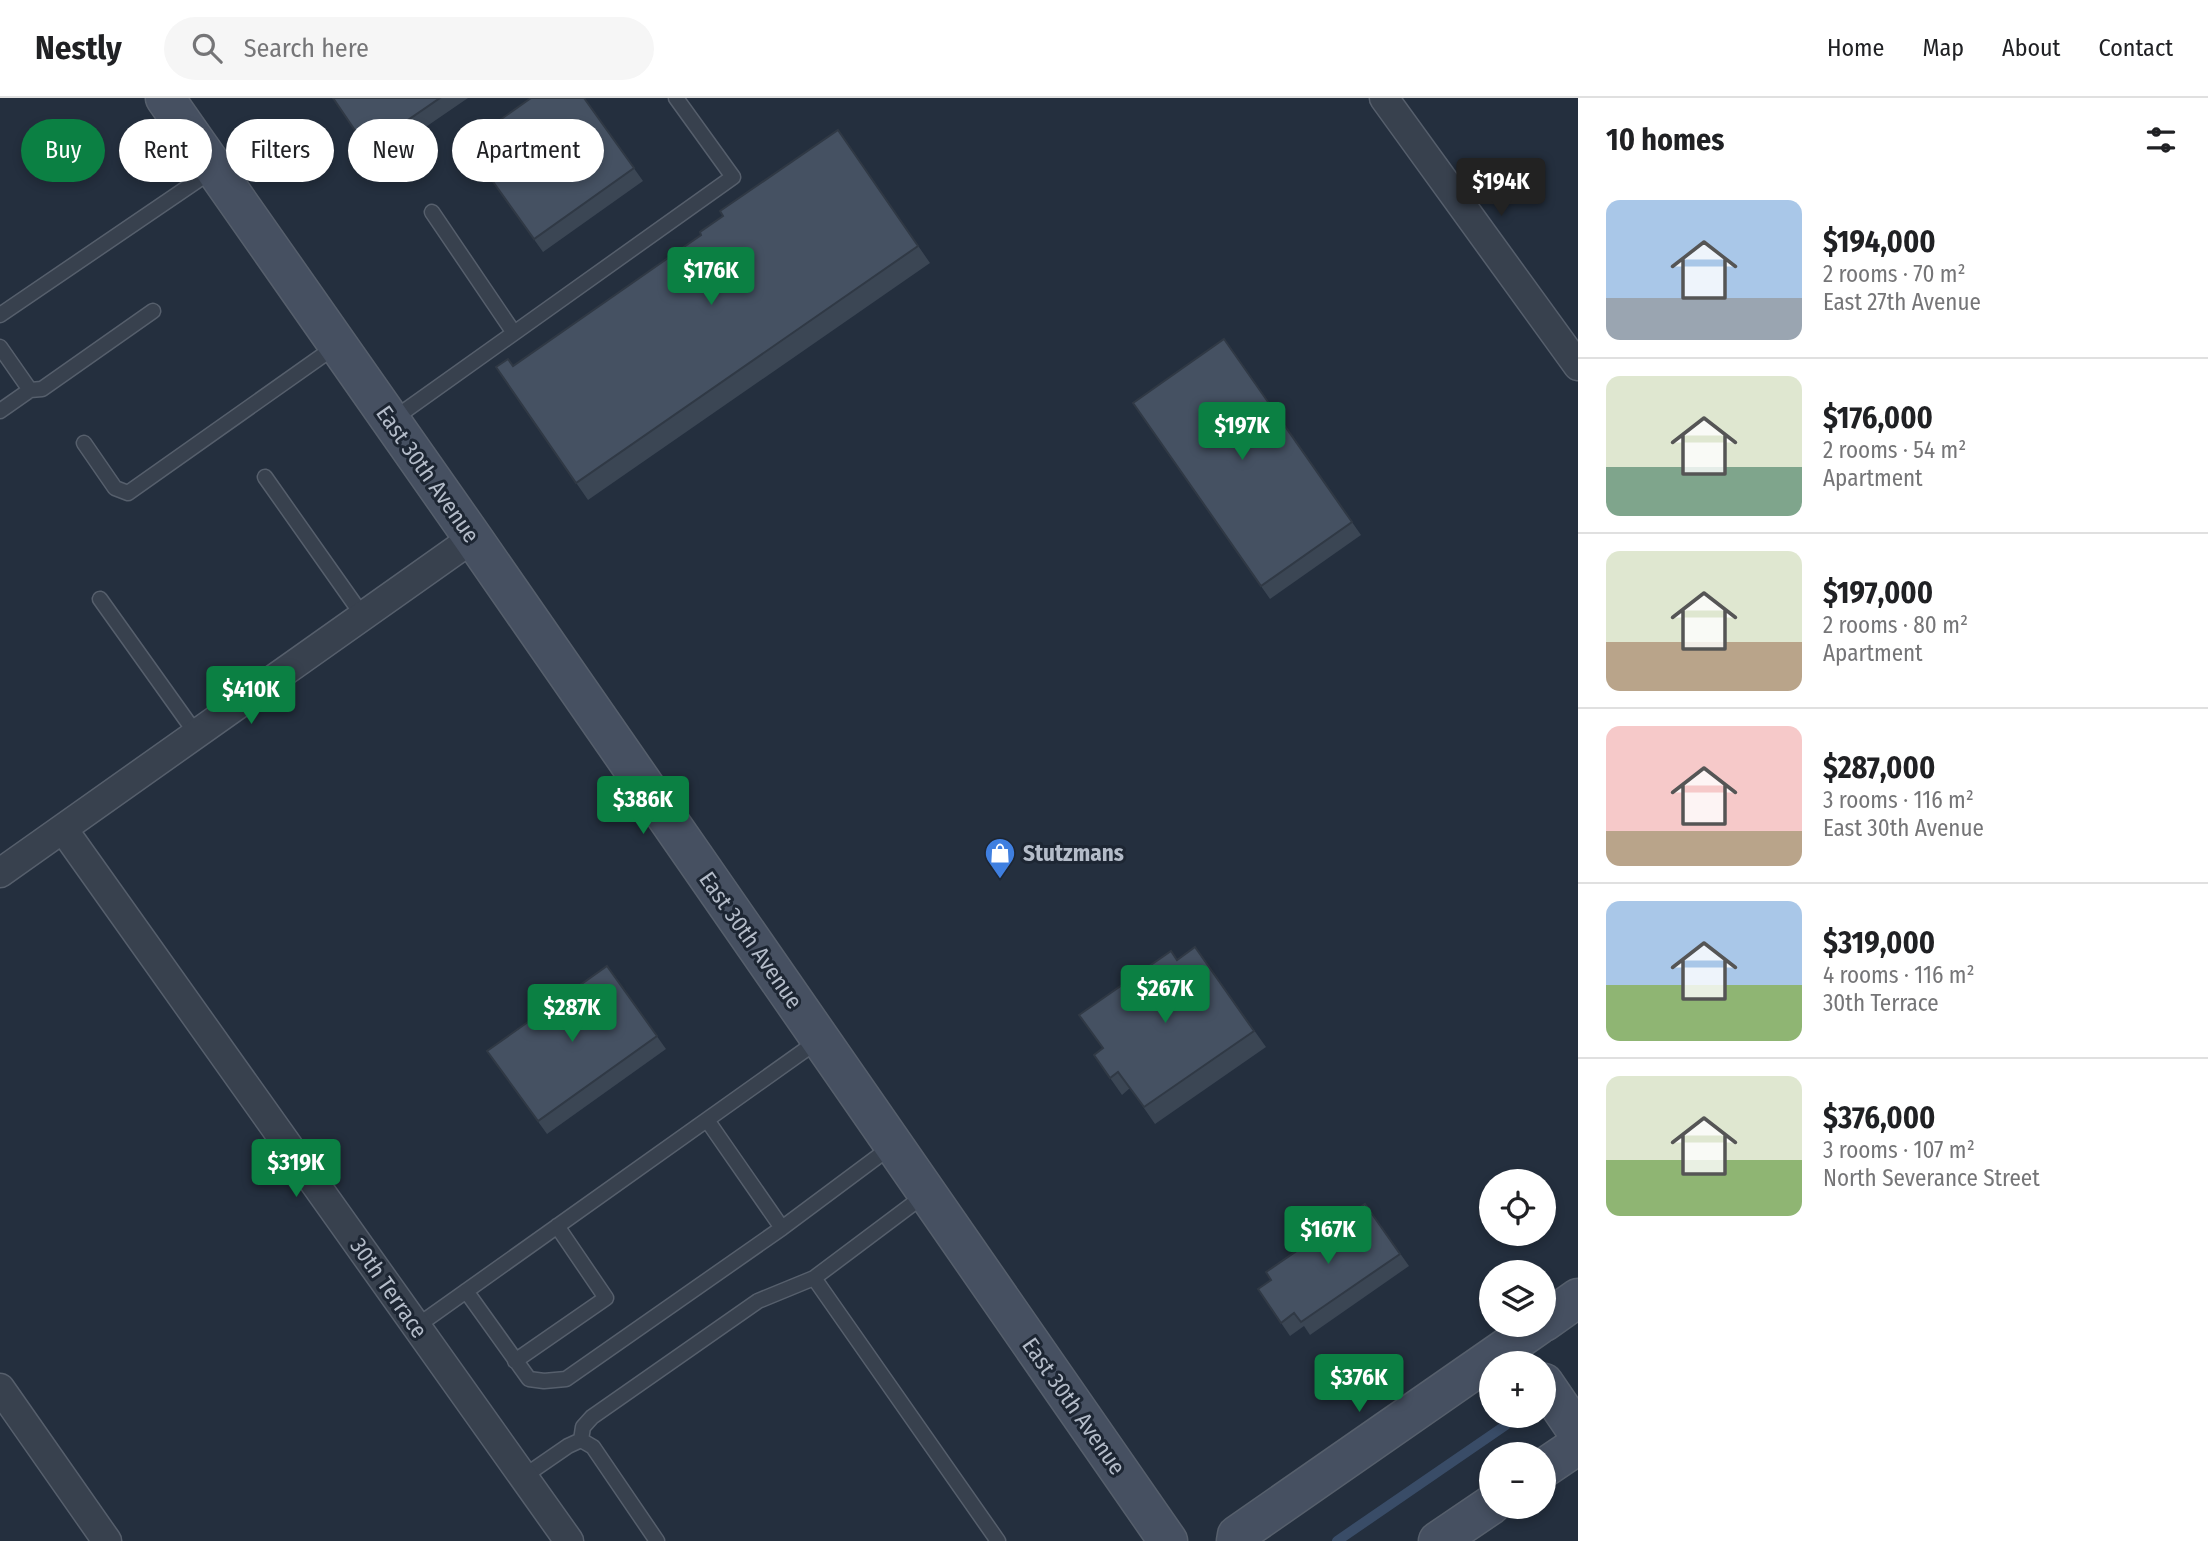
<!DOCTYPE html>
<meta charset="utf-8">
<style>
body{margin:0;font-family:"Fira Sans Condensed",sans-serif;background:#f6f6f6;color:#202124;height:100vh;display:flex;flex-direction:column;font-size:26px;white-space:nowrap}
*{box-sizing:border-box;margin:0}
p{font-size:23px;color:#757577}
.icon{flex:none;width:38px;height:38px;fill:none;stroke:currentColor;stroke-width:2;stroke-linecap:round;stroke-linejoin:round}
.map{position:relative;flex:1;overflow:hidden}
.side{display:flex;flex-direction:column;background:#fff;width:630px}
.side>*{flex:none}
.banner{position:absolute;left:21px;top:21px;width:665px;height:63px;display:flex;gap:14px}
.buttons{position:absolute;left:1479px;top:1071px;display:grid;gap:14px}
.buttons a{display:grid;place-items:center;width:77px;height:77px;border-radius:50%;background:#fff;box-shadow:0 4px 10px #0003;font-size:35px}
.price{position:absolute;translate:-50% -60px;padding:0 16px;border-radius:7px;background:#0b8043;color:#fff;font-size:23px;line-height:46px;filter:drop-shadow(0 2px 4px #0008)}
.price::after{content:'';position:absolute;left:50%;top:42px;width:21px;height:16px;margin-left:-10px;background:inherit;clip-path:polygon(0 0,100% 0,50% 100%)}
.price.current{background:#222;color:#fff}
ul{padding:0;list-style:none}
li{display:flex;align-items:center;gap:21px;height:175px;padding:0 28px}
li+li{border-top:2px solid #e0e0e0}
li span{display:grid;place-items:center;flex:none;width:196px;height:140px;border-radius:14px;color:#555}
li>.icon{margin-inline-start:auto}
span .icon{width:84px;height:84px;fill:#fffc;stroke-width:1}
li b{font-size:30px}
h2{display:flex;justify-content:space-between;align-items:center;height:84px;padding:0 28px;font-size:30px}
.tag{padding:0 24px;border-radius:32px;background:#fff;box-shadow:0 4px 10px #0003;font-size:24px;line-height:63px}
.tag.current{background:#0b8043;color:#fff}
header{display:flex;align-items:center;gap:42px;box-sizing:border-box;height:98px;padding:0 35px;background:#fff;border-bottom:2px solid #e0e0e0}
header strong{font-size:33px}
nav{display:flex;gap:38px;margin-inline-start:auto;font-size:24px}
.search{width:490px;height:63px;background:#f6f6f6;display:flex;align-items:center;gap:18px;box-sizing:border-box;padding:0 24px;border-radius:38px;color:#757577;font-size:26px}
main{display:flex;flex:1;min-height:0}
.map>svg:first-child{display:block}
.lines{fill:none;stroke-linecap:round;stroke-linejoin:round}
.stream{stroke:#394c67;stroke-width:10}
.lane-casing{stroke:#565f6c;stroke-width:17}
.street-casing{stroke:#565f6c;stroke-width:31}
.secondary-casing{stroke:#565f6c;stroke-width:41}
.lane{stroke:#38414e;stroke-width:14}
.street{stroke:#38414e;stroke-width:28}
.secondary{stroke:#465061;stroke-width:38}
.wall{fill:#3b4654}
.building{fill:#455162;stroke:#303945;stroke-width:2}
.labels{text-anchor:middle;dominant-baseline:central;stroke-width:6;stroke-linejoin:round;paint-order:stroke}
.street-label{font-size:23px;fill:#b4bcc9;stroke:#1d2633}
.poi-label{font-size:23px;font-weight:bold;fill:#b4bcc9;stroke:#1d2633;text-anchor:start}
</style>
<header>
<strong>Nestly</strong>
<div class="search"><svg class="icon" aria-label="search" viewBox="0 0 24 24"><circle cx="10" cy="10" r="6"/><path d="M15 15l6 6"/></svg>Search here</div>
<nav><a>Home</a><a>Map</a><a>About</a><a>Contact</a></nav>
</header>
<main>
<div class="map">
<svg width="1578" height="1443" viewBox="0 0 1578 1443">
<rect width="100%" height="100%" fill="#242f3e"/>
<g class="lines">
<!-- stream -->
<path class="stream" d="M1337 1443 1506 1327"/>
<!-- lane casing -->
<g class="lane-casing">
<path id="lane" d="M432 114 514 235
M0 217 213 72
M0 249 30 292 42 291 153 213
M0 313 30 292
M392 322 733 79 676 0
M84 345 115 390 128 395 336 248
M265 379 363 518
M100 501 197 637
M707 1022 782 1130
M814 1180 998 1443
M466 1193 529 1281 544 1283 566 1281 782 1130 892 1048
M417 1228 819 942
M515 1263 606 1200 557 1128
M581 1342 583 1329 592 1319 758 1203 814 1180 926 1096
M523 1379 568 1348 581 1342 593 1349 657 1443"/>
</g>
<!-- street casing -->
<g class="street-casing">
<path id="street" d="M1384 0 1578 268
M63 731 569 1443
M0 775 473 440
M0 1290 107 1443"/>
</g>
<!-- secondary casing -->
<g class="secondary-casing">
<path id="secondary" d="M165 0 473 440 1168 1443
M1544 1224 1578 1200
M1544 1285 1578 1335
M1544 1370 1578 1347
M1236 1443 1237 1437 1539 1227
M1438 1443 1491 1407"/>
</g>
<!-- lane -->
<use href="#lane" class="lane"/>
<!-- street -->
<use href="#street" class="street"/>
<!-- secondary -->
<use href="#secondary" class="secondary"/>
</g>
<!-- wall -->
<path class="wall" d="M333 0H468L376 63Z
M584 0 643 83 543 154 466 46Z
M838 32 930 165 588 402 496 269 513 268 701 137 723 118Z
M1224 241 1361 437 1270 501 1133 305Z
M1195 849 1266 949 1155 1026 1130 990 1122 997 1094 957 1103 950 1177 862Z
M607 868 666 951 547 1036 487 953Z
M1365 1106 1409 1168 1310 1237 1304 1228 1290 1238 1258 1191 1271 1182Z"/>
<!-- building -->
<path class="building" d="M333 0H440L367 50Z
M531 0H584L634 70 534 141 466 46Z
M838 32 918 148 576 385 496 269 508 261 513 268 701 137 700 134 723 118 720 113Z
M1224 241 1352 424 1261 488 1133 305Z
M1195 849 1254 933 1144 1009 1118 974 1110 980 1094 957 1103 950 1079 917 1171 853 1177 862Z
M607 868 657 938 538 1023 487 953Z
M1365 1106 1400 1156 1301 1224 1294 1215 1281 1225 1258 1191 1271 1182 1266 1174Z"/>
<!-- icons -->
<defs>
<g id="shop-pin" transform="scale(1.575)"><path d="M0 17L-7.5 6A9.5 9.5 0 1 1 7.5 6Z" fill="#3f7fe0" stroke="#1d2633"/><path d="M-5-2.5h2.3a2.7 3.5 0 0 1 5.4 0H5L5.5 6h-11ZM-1.5-2.5h3a1.5 2.3 0 0 0-3 0Z" fill="#fff"/></g>
</defs>
<g fill-rule="evenodd">
<use href="#shop-pin" x="1000" y="755"/>
</g>
<g class="labels">
<!-- street labels -->
<g class="street-label">
<text transform="translate(428 376) rotate(55)">East 30th Avenue</text>
<text transform="translate(751 842) rotate(55)">East 30th Avenue</text>
<text transform="translate(389 1190) rotate(55)">30th Terrace</text>
<text transform="translate(1074 1308) rotate(55)">East 30th Avenue</text>
</g>
<!-- poi labels -->
<g class="poi-label">
<text x="1023" y="755">Stutzmans</text>
</g>
</g>
</svg>
<div class="buttons">
<a><svg class="icon" aria-label="locate" viewBox="0 0 24 24"><circle cx="12" cy="12" r="6"/><path d="M12 2v4M12 18v4M2 12h4M18 12h4"/></svg></a>
<a><svg class="icon" aria-label="layers" viewBox="0 0 24 24"><path d="M12 4l9 5-9 5-9-5zM3 14l9 5 9-5"/></svg></a>
<a>+</a>
<a>−</a>
</div>
<b class="price current" style="left:1501px;top:120px">$194K</b>
<b class="price" style="left:711px;top:209px">$176K</b>
<b class="price" style="left:1242px;top:364px">$197K</b>
<b class="price" style="left:251px;top:628px">$410K</b>
<b class="price" style="left:643px;top:738px">$386K</b>
<b class="price" style="left:1165px;top:927px">$267K</b>
<b class="price" style="left:572px;top:946px">$287K</b>
<b class="price" style="left:296px;top:1101px">$319K</b>
<b class="price" style="left:1328px;top:1168px">$167K</b>
<b class="price" style="left:1359px;top:1316px">$376K</b>
<div class="banner">
<a class="tag current">Buy</a>
<a class="tag">Rent</a>
<a class="tag">Filters</a>
<a class="tag">New</a>
<a class="tag">Apartment</a>
</div>
</div>
<section class="side">
<h2>10 homes<svg class="icon" aria-label="filters" viewBox="0 0 24 24"><path d="M4 7h16M4 17h16"/><circle cx="9" cy="7" r="2"/><circle cx="15" cy="17" r="2"/></svg></h2>
<ul>
<li><span style="background:linear-gradient(#a9c7e8 70%,#9aa5b1 0)"><svg class="icon" aria-label="home" viewBox="0 0 24 24"><path d="M3 11l9-7 9 7M6 9v11h12V9"/></svg></span><div><b>$194,000</b><p>2 rooms · 70 m²</p><p>East 27th Avenue</p></div></li>
<li><span style="background:linear-gradient(#dfe7d0 65%,#7fa58c 0)"><svg class="icon" aria-label="home" viewBox="0 0 24 24"><path d="M3 11l9-7 9 7M6 9v11h12V9"/></svg></span><div><b>$176,000</b><p>2 rooms · 54 m²</p><p>Apartment</p></div></li>
<li><span style="background:linear-gradient(#dfe7d0 65%,#b9a48a 0)"><svg class="icon" aria-label="home" viewBox="0 0 24 24"><path d="M3 11l9-7 9 7M6 9v11h12V9"/></svg></span><div><b>$197,000</b><p>2 rooms · 80 m²</p><p>Apartment</p></div></li>
<li><span style="background:linear-gradient(#f6c9c9 75%,#b9a48a 0)"><svg class="icon" aria-label="home" viewBox="0 0 24 24"><path d="M3 11l9-7 9 7M6 9v11h12V9"/></svg></span><div><b>$287,000</b><p>3 rooms · 116 m²</p><p>East 30th Avenue</p></div></li>
<li><span style="background:linear-gradient(#a9c7e8 60%,#8fb573 0)"><svg class="icon" aria-label="home" viewBox="0 0 24 24"><path d="M3 11l9-7 9 7M6 9v11h12V9"/></svg></span><div><b>$319,000</b><p>4 rooms · 116 m²</p><p>30th Terrace</p></div></li>
<li><span style="background:linear-gradient(#dfe7d0 60%,#8fb573 0)"><svg class="icon" aria-label="home" viewBox="0 0 24 24"><path d="M3 11l9-7 9 7M6 9v11h12V9"/></svg></span><div><b>$376,000</b><p>3 rooms · 107 m²</p><p>North Severance Street</p></div></li>
</ul>
</section>
</main>
